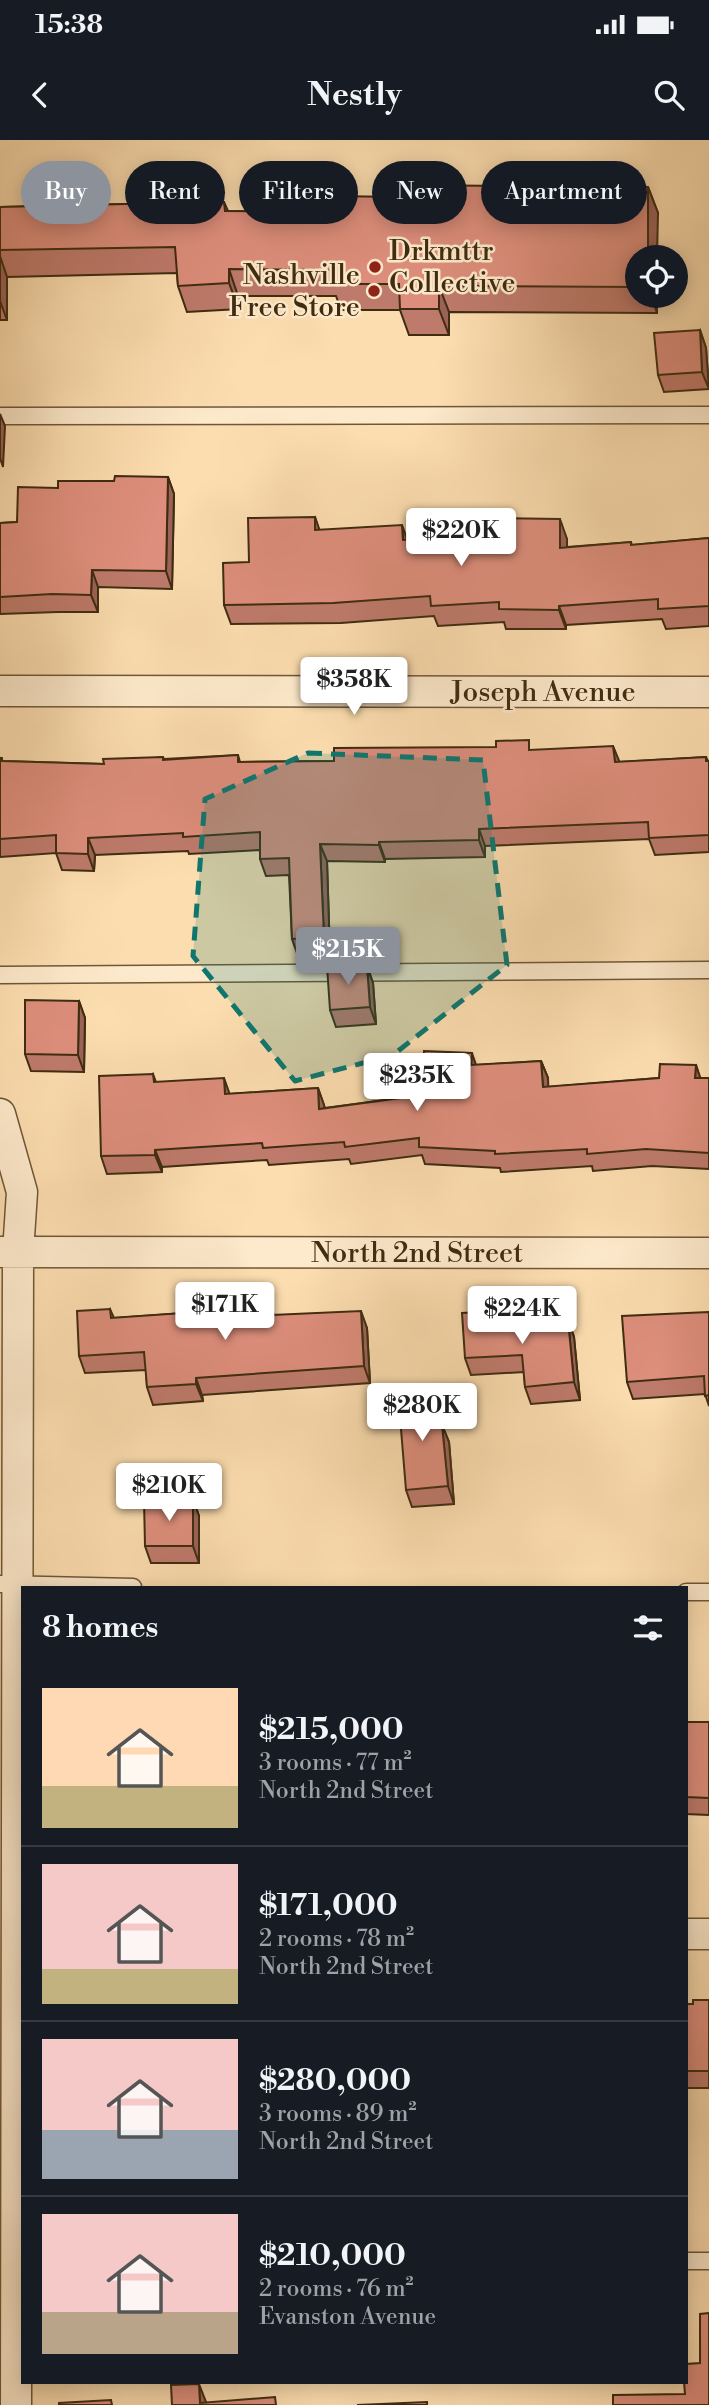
<!DOCTYPE html>
<meta charset="utf-8">
<style>
body{margin:0;font-family:"Libre Bodoni",serif;background:#20242c;color:#f1f3f6;height:100vh;display:flex;flex-direction:column;font-size:26px;white-space:nowrap}
*{box-sizing:border-box;margin:0}
p{font-size:23px;color:#9ea1a6}
.icon{flex:none;width:38px;height:38px;fill:none;stroke:currentColor;stroke-width:2;stroke-linecap:round;stroke-linejoin:round}
.map{position:relative;flex:1;overflow:hidden}
.sheet{position:absolute;left:21px;top:1446px;width:667px;height:798px;display:flex;flex-direction:column;background:#171b24;border-radius:0px;box-shadow:0 4px 18px #0003}
.sheet>*{flex:none}
.top-card{position:absolute;left:21px;top:21px;width:668px;height:63px;display:flex;gap:14px}
.fabs{position:absolute;left:625px;top:105px;display:grid;gap:14px}
.fabs a{display:grid;place-items:center;width:63px;height:63px;border-radius:50%;background:#171b24;box-shadow:0 4px 18px #0003;font-size:35px}
.price{position:absolute;translate:-50% -60px;padding:0 16px;border-radius:7px;background:#fff;color:#222;font-size:23px;line-height:46px;filter:drop-shadow(0 2px 4px #0008)}
.price::after{content:'';position:absolute;left:50%;top:42px;width:21px;height:16px;margin-left:-10px;background:inherit;clip-path:polygon(0 0,100% 0,50% 100%)}
.price.current{background:#8c9099;color:#fff}
ul{padding:0;list-style:none}
li{display:flex;align-items:center;gap:21px;height:175px;padding:0 21px}
li+li{border-top:2px solid #363941}
li span{display:grid;place-items:center;flex:none;width:196px;height:140px;border-radius:0px;color:#555}
li>.icon{margin-inline-start:auto}
span .icon{width:84px;height:84px;fill:#fffc;stroke-width:1}
li b{font-size:30px}
h2{display:flex;justify-content:space-between;align-items:center;height:84px;padding:0 21px;font-size:30px}
.pill{padding:0 24px;border-radius:32px;background:#171b24;box-shadow:0 4px 18px #0003;font-size:24px;line-height:63px}
.pill.current{background:#8c9099;color:#fff}
.status{display:flex;justify-content:space-between;align-items:center;height:49px;padding:0 35px;background:#171b24;direction:ltr}
.status svg{height:19px;fill:currentColor}
header{display:flex;justify-content:space-between;align-items:center;height:91px;padding:0 21px;background:#171b24;font-size:32px;font-weight:700}
.map>svg:first-child{display:block}
.lines{fill:none;stroke-linecap:round;stroke-linejoin:round}
.service-casing{stroke:#6e5838;stroke-width:19}
.minor-casing{stroke:#6e5838;stroke-width:33}
.service{stroke:#fde9cb;stroke-width:16}
.minor{stroke:#fde9cb;stroke-width:30}
.wall{fill:#be7a6b;stroke:#3f2c11;stroke-width:2}
.shaded-wall{fill:#9b6357;stroke:#3f2c11;stroke-width:2}
.building{fill:#dd8e7c;stroke:#3f2c11;stroke-width:2}
.marked{fill:#0f766e;fill-opacity:0.2;stroke:#0f766e;stroke-width:5;stroke-dasharray:14 9;stroke-linejoin:round}
.poi-dot{fill:#8f2418;stroke:#fde9cb;stroke-width:2.5}
.labels{text-anchor:middle;dominant-baseline:central;stroke-width:5;stroke-linejoin:round;paint-order:stroke}
.poi-label{font-size:28px;fill:#3f2c11;stroke:#fde9cb;text-anchor:start}
.street-label{font-size:28px;fill:#3f2c11;stroke:#fde9cb}
</style>
<div class="status"><b>15:38</b><svg viewBox="0 0 49 12"><path d="M0 12V9h3v3zM5 12V6h3v6zM10 12V3h3v9zM15 12V0h3v12zM26 1h20v11H26zM47 4h2v5h-2z"/></svg></div>
<header><svg class="icon" aria-label="back" viewBox="0 0 24 24"><path d="M15 5l-7 7 7 7"/></svg>Nestly<svg class="icon" aria-label="search" viewBox="0 0 24 24"><circle cx="10" cy="10" r="6"/><path d="M15 15l6 6"/></svg></header>
<div class="map">
<svg width="709" height="2265" viewBox="0 0 709 2265">
<rect width="100%" height="100%" fill="#fcddaf"/>
<filter id="stains"><feTurbulence type="fractalNoise" baseFrequency=".00286" numOctaves="4"/><feColorMatrix values="0 0 0 0 .2 0 0 0 0 .09 0 0 0 0 .02 0 0 0 .5 -.17"/></filter>
<radialGradient id="worn" r=".72"><stop offset=".6" stop-color="#630" stop-opacity="0"/><stop offset="1" stop-color="#630" stop-opacity=".3"/></radialGradient>
<g class="lines">
<!-- service casing -->
<g class="service-casing">
<path id="service" d="M0 276 709 275
M0 835 709 830
M0 1444 133 1447
M686 1452H709
M686 2121H709"/>
</g>
<!-- minor casing -->
<g class="minor-casing">
<path id="minor" d="M0 551 709 552
M0 974 22 1052 18 1112 16 2265
M0 1112 709 1113
M686 1794H709"/>
</g>
<!-- service -->
<use href="#service" class="service"/>
<!-- minor -->
<use href="#minor" class="minor"/>
</g>
<!-- wall -->
<path class="wall" d="M648 47 658 73 637 117V156H657V173L449 172V195H409L400 170H341L336 156H238L239 169 187 172 178 146 177 133 7 137V180H0V67L167 63 168 66 224 62 228 71 332 72 399 57Z
M700 190 706 208 709 249 664 252 658 235Z
M168 337 174 354 172 449 98 447V472H58L0 474V383L17 382 58 348 114 341Z
M315 377 319 390 408 400 567 399V407L631 402 632 405 709 398V486L666 489 662 479 566 485V489H506L504 482 438 486 434 476 341 483 231 484 224 465 249 422Z
M532 610 619 622 706 617 708 621H709V712L655 715 649 699 485 706V717L385 719V722L327 721 330 815 298 816 292 799 289 735 266 736 260 719V710L189 714 188 711 95 715 94 731 62 730 56 713 0 717V618L3 621 104 624 163 617 164 619 238 615 240 622 334 621Z
M367 826 373 843 376 884 336 887 330 870Z
M79 861 85 878 84 932 31 931 25 914Z
M541 921 548 938V947L659 938 696 925 700 938H709V1029L652 1026 593 1031 592 1026 501 1032 500 1028 425 1024 422 1015 351 1024 349 1019 269 1025 267 1020 162 1027V1032L107 1034 101 1016 153 934 156 942 230 954 318 948 325 968 422 955 476 925Z
M271 1167 274 1175 367 1188 370 1243 202 1255 203 1261 153 1265 147 1247 146 1230 85 1233 79 1216 110 1169 114 1178Z
M709 1172V1266L705 1254 633 1259 627 1242Z
M568 1180 574 1197 580 1260 531 1264 525 1247 524 1232 471 1235 465 1218 509 1186Z
M430 1251 436 1268 438 1285H442L449 1302 454 1364 412 1367 406 1350Z
M193 1359 199 1376V1423H151L145 1406Z
M686 1582H709V1675L686 1674Z
M709 1860V1948H686V1864H693Z"/>
<!-- shaded-wall -->
<path class="shaded-wall" d="M648 47 658 73 657 117H648Z
M0 116 7 137V180L0 161Z
M229 129 238 156 239 169 229 143Z
M439 146 449 172V195L439 169Z
M651 156H657V173Z
M700 190 706 208 709 249 702 232Z
M0 274 5 286 3 327 0 318Z
M168 337 174 354 172 449 166 431Z
M315 377 322 397 315 390Z
M560 379 567 399V428L560 408Z
M402 385 409 404 403 400Z
M92 430 98 447V472L91 455Z
M559 466 566 485V489L559 470Z
M613 606 620 623 615 622Z
M479 689 485 706V717L479 700Z
M88 698 95 715 94 731 88 714Z
M379 702 385 719V722L379 705Z
M320 704 327 721 330 815 324 797Z
M367 826 373 843 376 884 370 867Z
M79 861 85 878 84 932 78 915Z
M472 913 478 931 471 925Z
M541 921 548 938 549 964 543 947Z
M696 925 702 943 695 938Z
M224 938 230 955 225 954Z
M318 948 324 965 326 986 319 969Z
M155 1010 162 1027V1032L155 1015Z
M361 1171 367 1188 370 1243 364 1226Z
M504 1171 510 1188 504 1186Z
M568 1180 574 1197 580 1260 574 1242Z
M196 1238 202 1255 203 1261 196 1244Z
M430 1251 436 1268 439 1303 433 1286Z
M442 1285 449 1302 454 1364 448 1346Z
M193 1359 199 1376V1423L193 1406Z
M199 2244 206 2262V2265L200 2263Z"/>
<!-- building -->
<path class="building" d="M399 45 648 47V117H637V147L439 146V169H400L399 144H332L331 130 229 129V143L178 146 175 107 0 110V67L167 63V66L224 62 225 71 332 72V56L399 57Z
M700 190 702 232 658 235 654 193Z
M115 336 168 337 166 431 92 430 91 455 52 454 0 457V383L17 382 18 347 58 348V341H114Z
M315 377V390L402 385 403 400 500 394V378L560 379V408L631 402V405L709 398V466L658 469V459L559 466V470L499 469V462L431 466 430 456 333 463 224 465 223 423 249 422 248 378Z
M529 600V610L613 606 615 622 706 617V621H709V695L649 698 648 682 479 689V700L379 702V705L320 704 324 797 292 799 289 718 260 719V692L183 697V693L88 698V714L56 713V695L0 699V618H2V621L104 624 103 619 163 617V620L238 615V622L334 621V608L496 607V601Z
M327 826H367L370 867 330 870Z
M25 860 79 861 78 915 25 914Z
M424 911 472 913 471 925 541 921 543 947 659 938 660 924 696 925 695 938H709V1013L646 1009 587 1014V1009L495 1014V1011L419 1007V998L345 1007 344 1002 263 1008 262 1003 155 1010V1015L101 1016 99 936 153 934 154 942 224 938 225 954 318 948 319 969 422 955Z
M271 1167 272 1175 361 1171 364 1226 196 1238V1244L147 1247 144 1212 79 1216 77 1171 110 1169 111 1178Z
M504 1171V1186L568 1180 574 1242 525 1247 522 1215 465 1218 462 1173Z
M709 1172V1255L705 1256 704 1236 627 1242 622 1176Z
M430 1251 433 1286 442 1285 448 1346 406 1350 398 1253Z
M193 1359V1406H145L144 1360Z
M686 1582H709V1658L686 1657Z
M693 1860H709V1931H686V1864H693Z
M709 2173V2265H613V2255L685 2254 684 2242H686V2224L700 2223V2174Z
M199 2244 200 2263 275 2257 276 2265H172L171 2245Z
M111 2260 112 2265H59V2263Z
M427 2262V2265H357Z"/>
<!-- marked area -->
<path class="marked" d="M308 613 483 620 507 825 393 915 295 941 193 816 205 659Z"/>
<!-- markers -->
<g class="poi-dot">
<circle cx="375" cy="127" r="7"/>
<circle cx="374" cy="151" r="7"/>
</g>
<g class="labels">
<!-- poi labels -->
<g class="poi-label">
<text x="389" y="111">Drkmttr<tspan x="389" dy="32">Collective</tspan></text>
<text x="360" y="135" text-anchor="end">Nashville<tspan x="360" dy="32">Free Store</tspan></text>
</g>
<!-- street labels -->
<g class="street-label">
<text x="543" y="552">Joseph Avenue</text>
<text x="417" y="1113">North 2nd Street</text>
</g>
</g>
<rect width="100%" height="100%" filter="url(#stains)"/>
<rect width="100%" height="100%" fill="url(#worn)"/>
</svg>
<div class="fabs">
<a><svg class="icon" aria-label="locate" viewBox="0 0 24 24"><circle cx="12" cy="12" r="6"/><path d="M12 2v4M12 18v4M2 12h4M18 12h4"/></svg></a>
</div>
<b class="price" style="left:461px;top:428px">$220K</b>
<b class="price" style="left:354px;top:577px">$358K</b>
<b class="price current" style="left:348px;top:847px">$215K</b>
<b class="price" style="left:417px;top:973px">$235K</b>
<b class="price" style="left:225px;top:1202px">$171K</b>
<b class="price" style="left:522px;top:1206px">$224K</b>
<b class="price" style="left:422px;top:1303px">$280K</b>
<b class="price" style="left:169px;top:1383px">$210K</b>
<div class="top-card">
<a class="pill current">Buy</a>
<a class="pill">Rent</a>
<a class="pill">Filters</a>
<a class="pill">New</a>
<a class="pill">Apartment</a>
</div>
<section class="sheet">
<h2>8 homes<svg class="icon" aria-label="filters" viewBox="0 0 24 24"><path d="M4 7h16M4 17h16"/><circle cx="9" cy="7" r="2"/><circle cx="15" cy="17" r="2"/></svg></h2>
<ul>
<li><span style="background:linear-gradient(#ffd9b3 70%,#c2b280 0)"><svg class="icon" aria-label="home" viewBox="0 0 24 24"><path d="M3 11l9-7 9 7M6 9v11h12V9"/></svg></span><div><b>$215,000</b><p>3 rooms · 77 m²</p><p>North 2nd Street</p></div></li>
<li><span style="background:linear-gradient(#f6c9c9 75%,#c2b280 0)"><svg class="icon" aria-label="home" viewBox="0 0 24 24"><path d="M3 11l9-7 9 7M6 9v11h12V9"/></svg></span><div><b>$171,000</b><p>2 rooms · 78 m²</p><p>North 2nd Street</p></div></li>
<li><span style="background:linear-gradient(#f6c9c9 65%,#9aa5b1 0)"><svg class="icon" aria-label="home" viewBox="0 0 24 24"><path d="M3 11l9-7 9 7M6 9v11h12V9"/></svg></span><div><b>$280,000</b><p>3 rooms · 89 m²</p><p>North 2nd Street</p></div></li>
<li><span style="background:linear-gradient(#f6c9c9 70%,#b9a48a 0)"><svg class="icon" aria-label="home" viewBox="0 0 24 24"><path d="M3 11l9-7 9 7M6 9v11h12V9"/></svg></span><div><b>$210,000</b><p>2 rooms · 76 m²</p><p>Evanston Avenue</p></div></li>
</ul>
</section>
</div>
